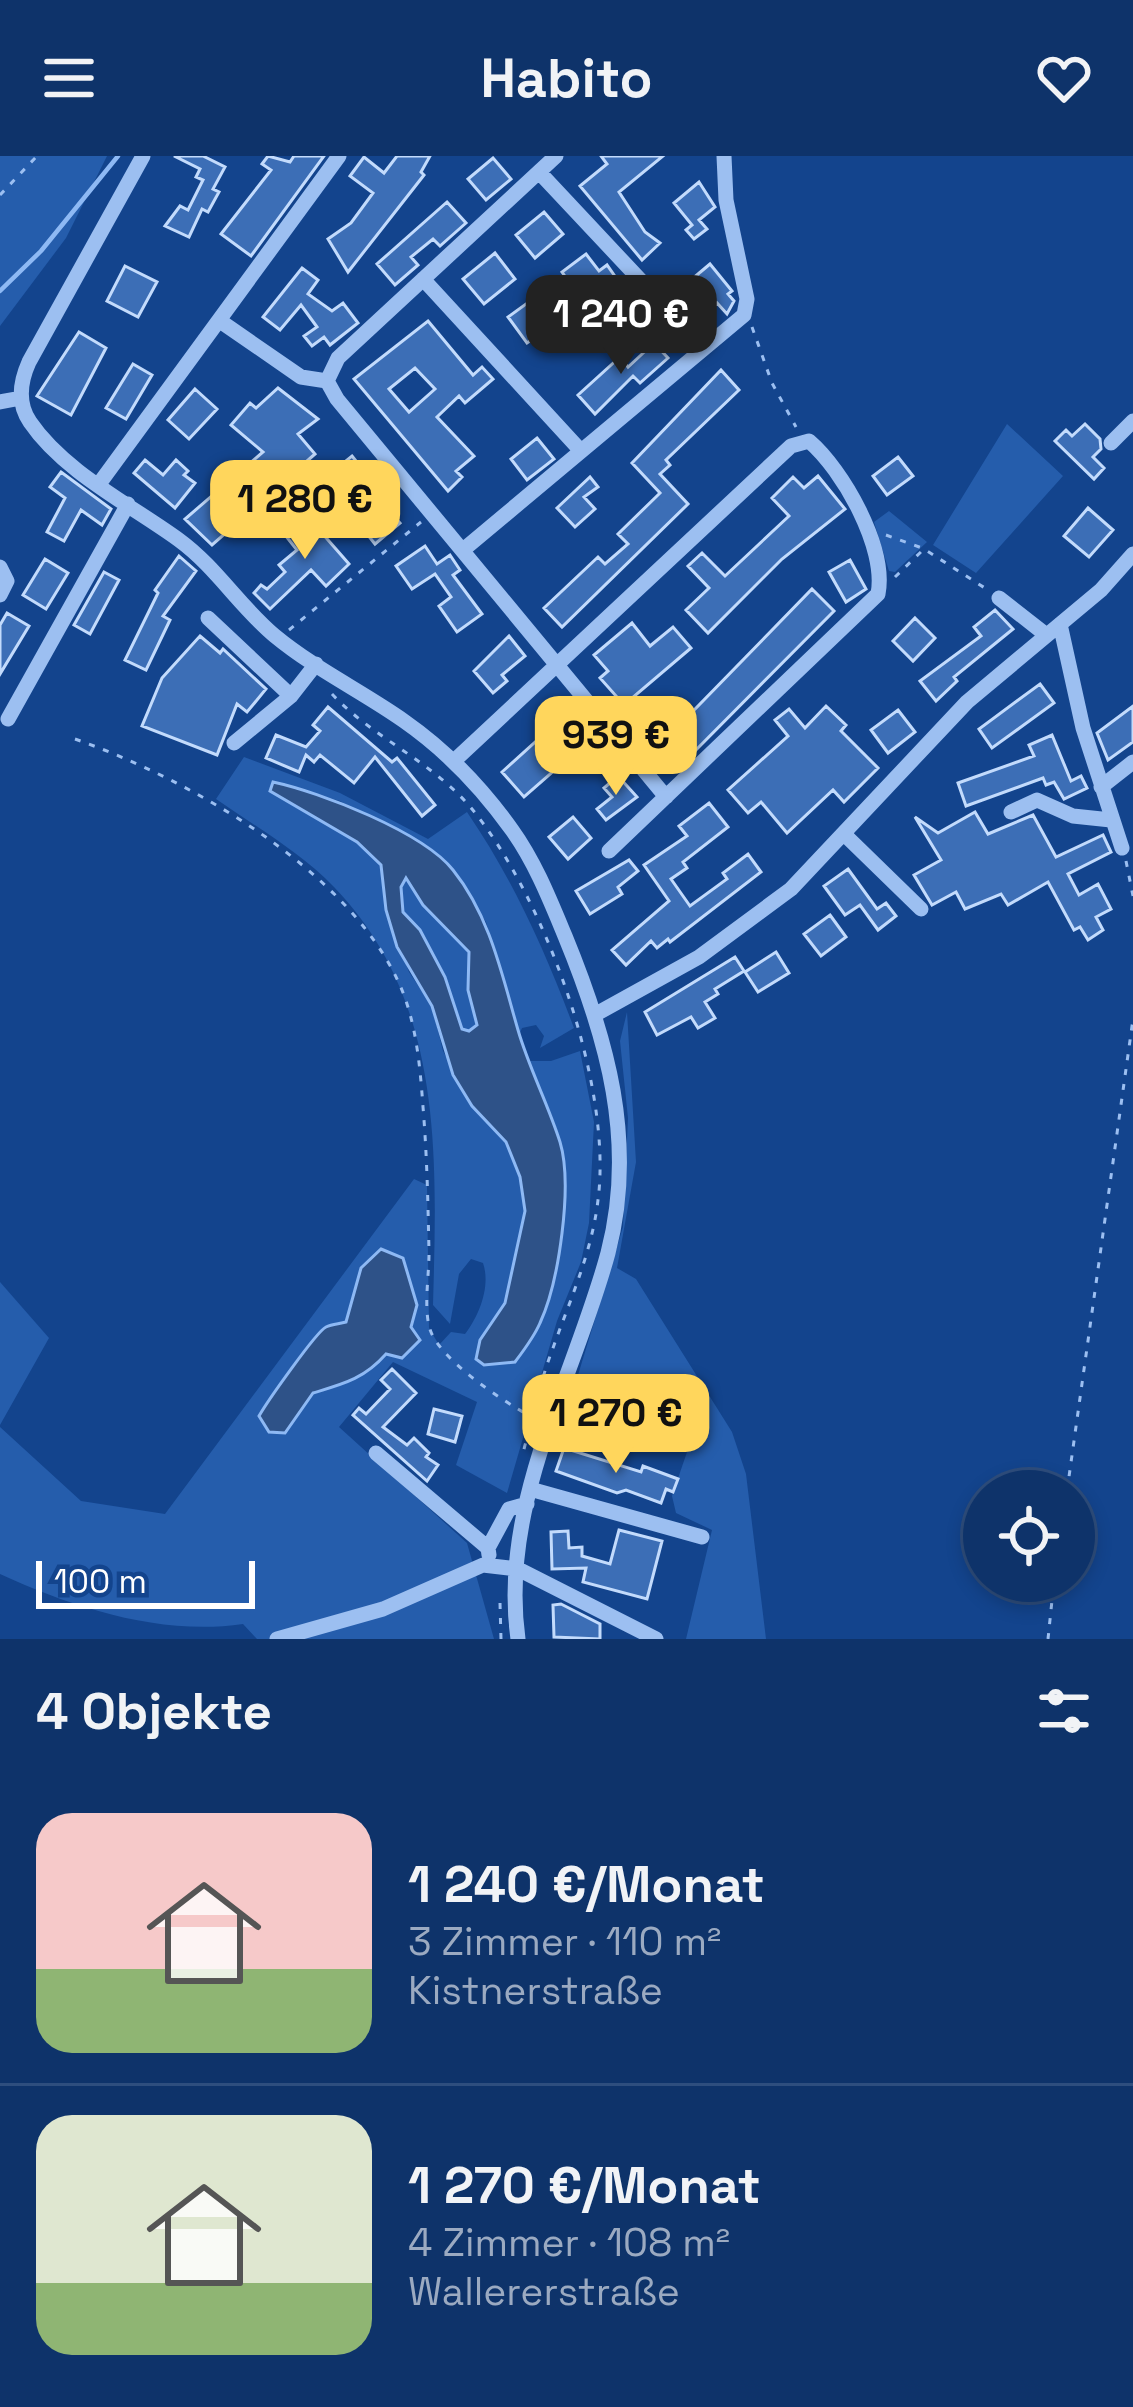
<!DOCTYPE html>
<html lang="de">
<meta charset="utf-8">
<style>
body{margin:0;font-family:"Space Grotesk",sans-serif;background:#173b70;color:#f1f3f6;height:100vh;display:flex;flex-direction:column;font-size:45px;white-space:nowrap}
*{box-sizing:border-box;margin:0}
p{font-size:39px;color:#9baac1}
.icon{flex:none;width:66px;height:66px;fill:none;stroke:currentColor;stroke-width:2;stroke-linecap:round;stroke-linejoin:round}
.map{position:relative;height:1483px;overflow:hidden}
.drawer{display:flex;flex-direction:column;background:#0e336a;flex:1}
.drawer>*{flex:none}
.controls{position:absolute;left:963px;top:1314px;display:grid;gap:24px}
.controls a{display:grid;place-items:center;width:132px;height:132px;border-radius:50%;background:#0e336a;box-shadow:0 6px 18px #0003,0 0 0 3px #2e4e7e;font-size:60px}
.scale{position:absolute;left:36px;bottom:30px;width:219px;box-sizing:border-box;padding-left:12px;border:6px solid #fff;border-top:0;font-size:33px;line-height:42px;white-space:nowrap;color:#fff;-webkit-text-stroke:9px #13448d;paint-order:stroke}
.price{position:absolute;translate:-50% -102px;padding:0 27px;border-radius:24px;background:#ffd65c;color:#111;font-size:39px;line-height:78px;filter:drop-shadow(0 3px 6px #0008)}
.price::after{content:'';position:absolute;left:50%;top:72px;width:36px;height:27px;margin-left:-18px;background:inherit;clip-path:polygon(0 0,100% 0,50% 100%)}
.price.selected{background:#222;color:#fff}
ul{padding:0;list-style:none}
li{display:flex;align-items:center;gap:36px;height:300px;padding:0 36px}
li+li{border-top:3px solid #2e4e7e}
li span{display:grid;place-items:center;flex:none;width:336px;height:240px;border-radius:36px;color:#555}
li>.icon{margin-inline-start:auto}
span .icon{width:144px;height:144px;fill:#fffc;stroke-width:1}
li b{font-size:51px}
h2{display:flex;justify-content:space-between;align-items:center;height:144px;padding:0 36px;font-size:51px}
header{display:flex;justify-content:space-between;align-items:center;height:156px;padding:0 36px;background:#0e336a;font-size:54px;font-weight:700}
.map>svg:first-child{display:block}
.green{fill:#255dac}
.water{fill:#2e5288;stroke:#8eb9f4;stroke-width:3;fill-rule:evenodd}
.lines{fill:none;stroke-linecap:round;stroke-linejoin:round}
.stream{stroke:#8eb9f4;stroke-width:4.5}
.building{fill:#3c6eb6;stroke:#c3dbfc;stroke-width:3;fill-rule:evenodd}
.path{stroke:#9cbff1;stroke-width:3;stroke-dasharray:6 9;stroke-linecap:butt}
.minor{stroke:#9cbff1;stroke-width:15}
</style>
<header><svg class="icon" aria-label="menu" viewBox="0 0 24 24"><path d="M4 6h16M4 12h16M4 18h16"/></svg>Habito<svg class="icon" aria-label="heart" viewBox="0 0 24 24"><path d="M12 20l-8-8c-3-5 5-10 8-4 3-6 11-1 8 4z"/></svg></header>
<div class="map">
<svg width="1133" height="1483" viewBox="0 0 1133 1483">
<rect width="100%" height="100%" fill="#13448d"/>
<!-- green -->
<path class="green" d="M0 0H107L66 82 0 170Z
M1007 268 1063 320 976 417 933 389Z
M889 355 927 386 895 416 889 415 874 366Z
M244 601 340 637 428 683 467 656C514 725 545 795 574 872L540 892 544 880 536 869 522 872 519 879 486 766 451 711 426 691 340 645 273 626 270 635 357 686 381 709 386 754 409 816 432 850 443 895 472 950 506 986 520 1021 525 1055 505 1147 480 1184 540 1169C557 1116 571 1049 562 993 557 964 539 932 529 905H551L580 895 594 966 589 1067 581 1106 557 1165 507 1337 456 1309 477 1246 393 1206 339 1271 467 1387 494 1483H257L243 1468C161 1480 74 1452 0 1418V1271L81 1345 165 1358 414 1023 427 1029 429 1172 439 1189 451 1176 465 1178C479 1160 491 1130 483 1107L471 1103 459 1118 450 1168 433 1149C437 1000 444 845 334 731 300 696 256 671 216 643Z
M406 721 424 749 469 796 468 834 477 869 469 876 462 873 445 821 420 774 403 756 401 731Z
M627 856 636 1006 617 1112 636 1123 732 1276 746 1318 766 1483H686L712 1374 676 1357 672 1340 687 1296 568 1252 623 1071 628 962 620 885Z
M0 1126 49 1182 0 1269Z"/>
<!-- water -->
<path class="water" d="M273 626C320 636 423 676 453 714 490 760 502 819 518 874 529 912 548 948 560 986 573 1029 559 1126 540 1167 534 1181 524 1194 515 1206L484 1209 476 1203 480 1184 505 1147 525 1055 520 1021 506 986 472 950 453 919 432 850 397 791 386 754 381 709 357 686 270 635ZM406 722 423 749 469 796 468 834 477 869 469 875 462 873 445 821 420 774 403 756 401 731Z
M381 1093 403 1102 417 1149 411 1171 420 1184 402 1202 386 1198C364 1223 343 1228 313 1237L285 1277 269 1276 259 1260C267 1246 316 1176 326 1171 332 1168 339 1168 346 1166L361 1112Z"/>
<g class="lines">
<!-- stream -->
<path class="stream" d="M0 135 41 95 118 0"/>
</g>
<!-- building -->
<path class="building" d="M174 0H203L225 11 213 33 219 36 214 45 208 56 202 53 189 81 165 70 180 50 188 54 203 24 196 21 200 13Z
M268 0 290 6 294 0H324L251 100 221 78 271 14 262 8Z
M397 0H430L421 16 424 19 348 116 328 83 351 67 373 37 350 20 364 1 384 17Z
M601 0H663L619 36 645 76 660 87 642 104 580 30 607 8Z
M493 2 511 23 486 44 468 23Z
M699 26 715 51 699 64 707 73 694 83 686 74 692 69 674 47Z
M447 46 466 67 440 90 433 83 411 101 418 109 395 129 377 108Z
M544 56 563 78 535 102 516 79Z
M495 97 515 123 484 148 463 123Z
M586 98 599 115 607 109 614 119 602 128 597 122 577 137 562 116Z
M710 108 732 135 728 138 734 145 727 158 717 147 702 161 679 134Z
M125 110 157 126 138 161 107 145Z
M302 112 318 124 308 138 332 155 343 147 358 167 330 189 324 181 312 190 304 180 317 171 301 149 280 174 263 161Z
M537 140 556 167 527 187 508 161Z
M616 147 632 167 607 186 592 166Z
M428 165 473 219 482 211 493 223 465 247 459 240 437 261 474 300 456 315 462 321 448 335 354 223ZM415 212 435 233 409 256 389 233Z
M79 176 106 192 71 259 37 240Z
M654 187 668 202 640 227 633 220 595 258 578 239 620 201 628 211Z
M133 208 152 219 126 263 106 252Z
M721 214 739 234 666 304 670 309 660 318 688 348 562 471 544 452 598 401 605 408 628 388 618 378 660 337 632 307Z
M278 232 318 263 298 278 315 298 290 320 284 313 237 353 248 365 240 373 236 368 212 389 185 363 263 296 231 269 250 247 256 252Z
M195 233 217 253 189 283 168 264Z
M1085 268 1100 283 1101 293 1093 301 1104 312 1094 323 1055 285 1066 274 1072 280Z
M537 282 554 303 527 324 511 303Z
M352 300 368 320 337 345 321 325Z
M898 301 913 320 887 339 873 320Z
M145 304 163 319 176 304 188 315 184 319 195 327 175 352 134 317Z
M61 316 111 353 102 369 81 354 64 385 47 376 65 342 50 331Z
M818 320 845 353 782 403 708 477 686 454 709 432 688 410 702 397 725 420 789 360 772 342 793 321 804 332Z
M590 321 598 331 584 341 595 353 575 371 557 352Z
M383 347 400 367 375 388 359 368Z
M1088 352 1113 374 1089 401 1064 380Z
M307 360 349 408 326 430 311 414 270 453 254 437 261 429 267 433 285 416 279 409 297 394 285 379Z
M425 390 437 408 450 399 460 414 453 419 482 458 457 476 439 450 451 441 435 418 412 433 396 410Z
M179 400 196 415 163 460 170 464 146 514 125 504 158 437 155 434Z
M45 403 68 417 46 453 23 439Z
M850 404 866 433 846 446 829 416Z
M104 416 119 424 90 478 74 469Z
M812 433 834 455 683 607 662 587Z
M995 454 1013 473 954 521 957 525 936 545 920 525 981 480 974 471Z
M7 457 29 470 0 518V469Z
M915 462 935 482 913 505 893 485Z
M632 467 650 490 673 471 691 492 624 549 600 522 608 515 594 499Z
M200 480 220 497 223 493 266 533 247 556 237 548 217 599 142 570 162 522Z
M509 480 525 500 502 519 507 525 493 537 474 515Z
M1040 528 1054 547 992 592 979 573Z
M826 550 846 569 841 575 878 612 844 646 833 634 787 677 761 646 748 657 728 634 788 580 775 564 789 553 805 572Z
M1133 550V586L1108 604 1097 577Z
M328 551 392 606 397 602 435 649 422 660 375 601 354 627 320 599 314 606 306 599 299 616 266 602 276 579 306 591 320 575 313 569Z
M574 551 592 573 551 608 556 613 524 641 502 616Z
M898 554 915 576 888 597 871 574Z
M1052 579 1071 625 1081 620 1087 632 1064 643 1054 626 1046 629 1043 622 966 650 958 627 1034 600 1029 589Z
M618 620 637 641 606 664 597 653 612 641 604 632Z
M709 647 728 671 683 706 687 712 671 723 690 750 727 723 723 717 748 698 761 716 670 786 668 783 657 792 651 785 626 809 612 794 669 745 644 709 687 680 679 670Z
M975 656 988 678 1033 659 1056 701 1103 679 1111 696 1068 718 1079 739 1098 728 1111 753 1096 761 1103 774 1088 784 1080 771 1074 774 1048 726 1008 749 1001 738 965 753 956 736 932 749 914 719 941 704 915 661 938 677Z
M573 661 591 682 568 703 549 681Z
M629 704 638 715 618 731 622 738 590 758 576 735Z
M848 713 877 753 886 747 896 760 878 774 860 749 845 759 824 730Z
M830 759 846 781 821 800 804 778Z
M776 796 789 817 758 836 745 816Z
M735 801 744 815 715 833 718 838 705 846 715 862 698 872 691 861 657 879 645 856Z
M392 1213 416 1237 383 1271 407 1289 414 1282 429 1297 426 1301 438 1309 427 1325 353 1259 359 1252 366 1258 390 1233 381 1224Z
M434 1253 462 1260 455 1286 428 1278Z
M564 1292 641 1316 643 1310 678 1323 673 1336 666 1333 661 1347 626 1334 617 1337 556 1315Z
M619 1374 662 1385 647 1443 583 1426 586 1412 552 1413 551 1376 568 1375 569 1392 582 1391V1400L610 1408Z
M561 1448 600 1468V1483L554 1481 553 1449Z"/>
<g class="lines">
<!-- path -->
<path class="path" d="M0 39 37 0
M752 171 772 227 796 271
M886 379 922 392
M895 421 924 393 988 434
M289 474 421 366
M332 538C373 582 432 605 472 653 545 742 613 930 598 1044 592 1096 570 1144 553 1192 540 1226 532 1262 523 1297
M75 583C189 623 345 712 398 825 416 863 420 909 423 951 427 999 428 1048 429 1097 429 1120 424 1148 429 1170 436 1202 503 1245 530 1260
M1126 705 1133 740
M1067 1335 1133 863
M500 1447 501 1483
M1048 1483 1054 1425"/>
<!-- minor -->
<path class="minor" d="M143 0 29 206C20 226 17 247 30 266 64 316 131 349 179 384 216 411 240 451 275 480 315 513 363 536 404 565 447 595 482 632 512 674 535 706 550 744 565 780 607 882 637 986 608 1097 574 1223 499 1348 518 1483
M539 16 704 192
M423 123 581 295
M220 165 301 221 327 225
M327 225 337 243 666 641
M327 225 338 202 556 0
M0 246 21 242
M1111 287 1133 265
M99 328 339 0
M463 394 744 159 747 143 726 44 724 0
M0 411 7 425 0 439
M999 442 1045 478
M208 462 291 540
M1060 468 1083 572 1122 692
M8 563 128 348
M234 587 291 540 316 508
M454 605 791 290 809 285C843 314 887 392 878 438L609 695
M1101 631 1133 606
M1011 656 1037 644 1073 660 1111 664
M845 679 921 753
M596 858 699 801 791 733 967 546 1101 434 1133 398
M376 1297 488 1392
M530 1333 702 1381
M489 1399 488 1392 509 1353 527 1348
M277 1483 383 1453 483 1409 518 1413 656 1483"/>
</g>
</svg>
<div class="controls">
<a><svg class="icon" aria-label="locate" viewBox="0 0 24 24"><circle cx="12" cy="12" r="6"/><path d="M12 2v4M12 18v4M2 12h4M18 12h4"/></svg></a>
</div>
<div class="scale">100 m</div>
<b class="price selected" style="left:621px;top:221px">1 240 €</b>
<b class="price" style="left:305px;top:406px">1 280 €</b>
<b class="price" style="left:616px;top:642px">939 €</b>
<b class="price" style="left:616px;top:1320px">1 270 €</b>
</div>
<section class="drawer">
<h2>4 Objekte<svg class="icon" aria-label="filters" viewBox="0 0 24 24"><path d="M4 7h16M4 17h16"/><circle cx="9" cy="7" r="2"/><circle cx="15" cy="17" r="2"/></svg></h2>
<ul>
<li><span style="background:linear-gradient(#f6c9c9 65%,#8fb573 0)"><svg class="icon" aria-label="home" viewBox="0 0 24 24"><path d="M3 11l9-7 9 7M6 9v11h12V9"/></svg></span><div><b>1 240 €/Monat</b><p>3 Zimmer · 110 m²</p><p>Kistnerstraße</p></div></li>
<li><span style="background:linear-gradient(#dfe7d0 70%,#8fb573 0)"><svg class="icon" aria-label="home" viewBox="0 0 24 24"><path d="M3 11l9-7 9 7M6 9v11h12V9"/></svg></span><div><b>1 270 €/Monat</b><p>4 Zimmer · 108 m²</p><p>Wallererstraße</p></div></li>
</ul>
</section>
